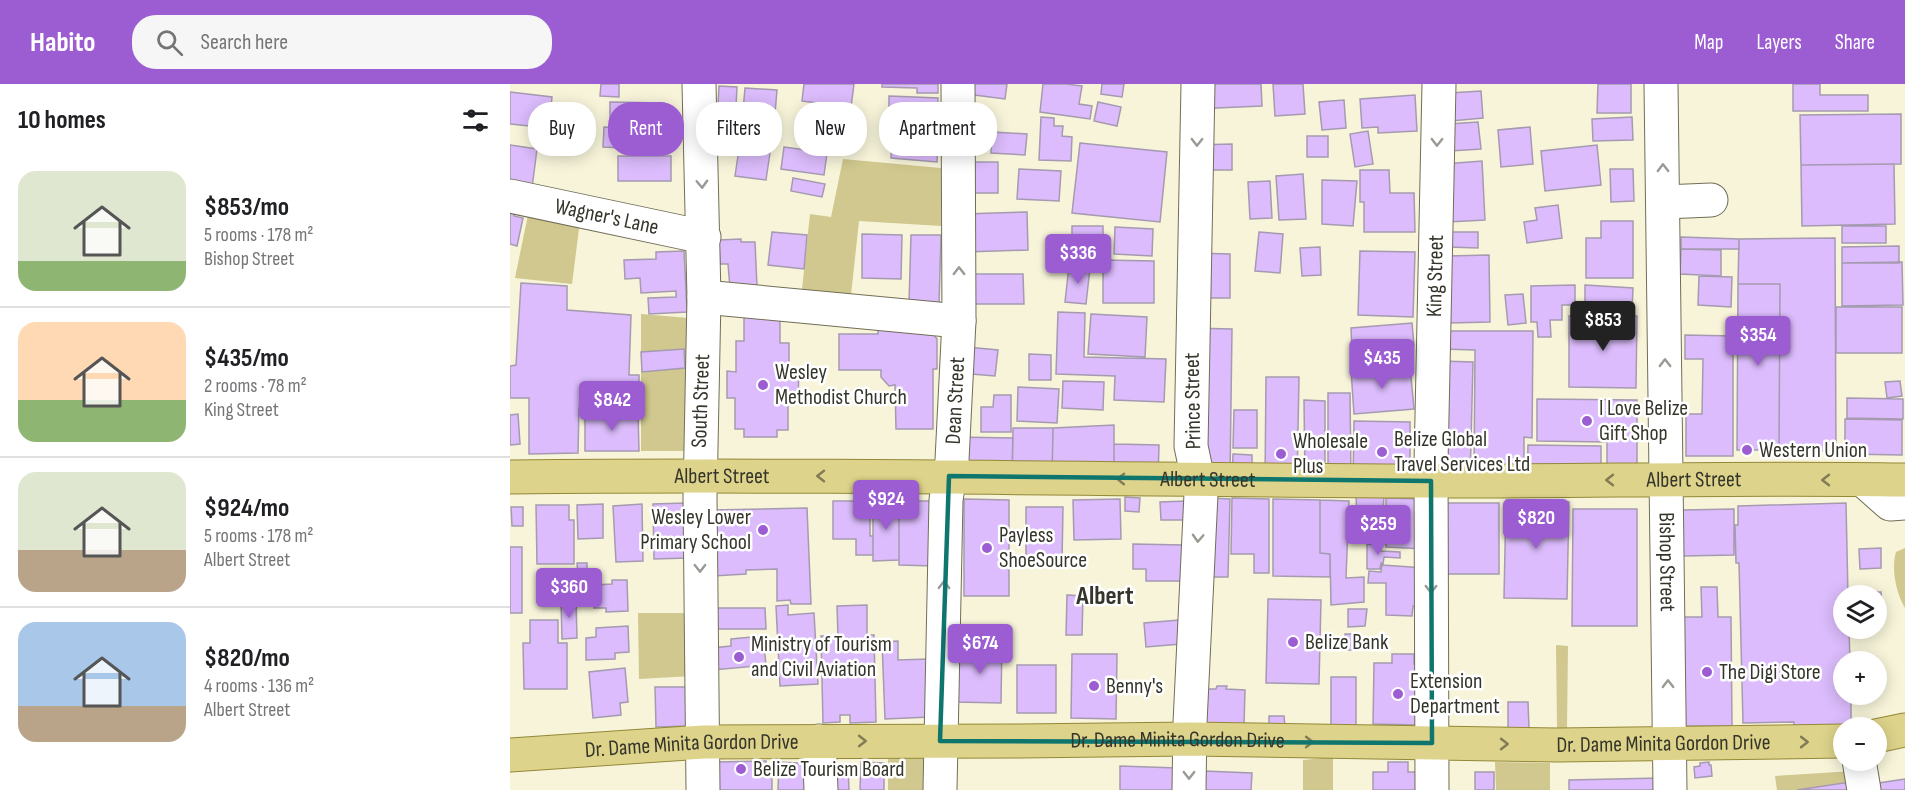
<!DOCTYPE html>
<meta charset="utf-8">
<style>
body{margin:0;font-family:"Sofia Sans Condensed",sans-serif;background:#f6f6f6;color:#202124;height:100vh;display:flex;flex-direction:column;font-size:22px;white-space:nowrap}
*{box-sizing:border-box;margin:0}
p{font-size:20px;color:#757577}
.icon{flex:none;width:33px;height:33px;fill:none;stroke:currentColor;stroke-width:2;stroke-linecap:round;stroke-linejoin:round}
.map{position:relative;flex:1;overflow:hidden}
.drawer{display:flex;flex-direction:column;background:#fff;width:510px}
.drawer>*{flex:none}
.banner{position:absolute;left:18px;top:18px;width:570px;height:54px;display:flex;gap:12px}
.tools{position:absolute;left:1323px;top:501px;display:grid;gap:12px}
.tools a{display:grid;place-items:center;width:54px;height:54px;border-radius:50%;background:#fff;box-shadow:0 3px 15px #0003;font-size:30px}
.price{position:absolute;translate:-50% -51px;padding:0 14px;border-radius:6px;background:#9c5cd2;color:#fff;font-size:20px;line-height:39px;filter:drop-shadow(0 2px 3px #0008)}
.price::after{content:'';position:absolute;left:50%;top:36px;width:18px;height:14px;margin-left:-9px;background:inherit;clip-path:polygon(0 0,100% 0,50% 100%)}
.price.active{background:#222;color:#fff}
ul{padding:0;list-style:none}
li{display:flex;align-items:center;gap:18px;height:150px;padding:0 18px}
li+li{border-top:2px solid #e0e0e0}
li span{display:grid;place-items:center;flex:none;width:168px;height:120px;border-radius:18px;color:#555}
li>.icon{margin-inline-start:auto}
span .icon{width:72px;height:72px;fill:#fffc;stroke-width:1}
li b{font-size:26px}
h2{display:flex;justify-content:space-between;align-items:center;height:72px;padding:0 18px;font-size:26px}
.pill{padding:0 21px;border-radius:24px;background:#fff;box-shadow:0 3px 15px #0003;font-size:21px;line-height:54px}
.pill.active{background:#9c5cd2;color:#fff}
header{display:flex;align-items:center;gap:36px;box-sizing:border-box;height:84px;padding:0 30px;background:#9c5cd2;color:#fff}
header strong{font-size:28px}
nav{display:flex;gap:33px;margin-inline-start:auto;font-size:21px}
.search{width:420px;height:54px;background:#f6f6f6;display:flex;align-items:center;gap:15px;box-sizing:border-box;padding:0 21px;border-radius:24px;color:#757577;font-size:22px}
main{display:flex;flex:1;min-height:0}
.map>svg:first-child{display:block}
.green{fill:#d0c88e}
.building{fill:#dcbcfc;stroke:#a59ab0;stroke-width:1.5}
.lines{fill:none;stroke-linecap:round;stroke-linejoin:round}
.minor-casing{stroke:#716e57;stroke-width:35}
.major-casing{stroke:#948836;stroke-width:35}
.minor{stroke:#fff;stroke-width:33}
.major{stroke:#ddd38a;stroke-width:33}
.oneway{stroke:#9a9a95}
.oneway2{stroke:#817c56}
.marked{fill:none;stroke:#0f766e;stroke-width:4.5;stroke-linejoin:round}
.poi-dot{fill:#9c5cd2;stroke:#fff;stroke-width:2}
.labels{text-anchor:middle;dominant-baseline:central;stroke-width:5;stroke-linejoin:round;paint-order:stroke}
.street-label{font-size:22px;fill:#36352b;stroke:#fff}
.poi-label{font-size:22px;fill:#36352b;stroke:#fff;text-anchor:start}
.quarter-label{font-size:26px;font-weight:bold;fill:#36352b;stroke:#fff}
</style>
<header>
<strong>Habito</strong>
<div class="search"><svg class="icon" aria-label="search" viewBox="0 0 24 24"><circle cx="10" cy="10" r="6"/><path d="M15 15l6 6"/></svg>Search here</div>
<nav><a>Map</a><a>Layers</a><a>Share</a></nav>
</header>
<main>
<section class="drawer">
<h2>10 homes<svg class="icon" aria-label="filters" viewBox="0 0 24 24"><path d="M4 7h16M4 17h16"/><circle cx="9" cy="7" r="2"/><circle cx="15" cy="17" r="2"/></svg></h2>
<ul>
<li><span style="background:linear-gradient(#dfe7d0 75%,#8fb573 0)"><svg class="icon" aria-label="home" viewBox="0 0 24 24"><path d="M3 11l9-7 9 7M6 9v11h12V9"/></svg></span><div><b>$853/mo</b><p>5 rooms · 178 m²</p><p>Bishop Street</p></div></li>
<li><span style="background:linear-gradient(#ffd9b3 65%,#8fb573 0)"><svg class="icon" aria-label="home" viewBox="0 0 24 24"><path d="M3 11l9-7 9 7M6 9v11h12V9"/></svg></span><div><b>$435/mo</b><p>2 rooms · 78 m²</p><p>King Street</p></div></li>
<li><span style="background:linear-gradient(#dfe7d0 65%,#b9a48a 0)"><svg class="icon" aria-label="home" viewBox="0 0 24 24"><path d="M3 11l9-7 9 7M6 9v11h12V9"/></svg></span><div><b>$924/mo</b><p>5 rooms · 178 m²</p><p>Albert Street</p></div></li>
<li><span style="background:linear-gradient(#a9c7e8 70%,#b9a48a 0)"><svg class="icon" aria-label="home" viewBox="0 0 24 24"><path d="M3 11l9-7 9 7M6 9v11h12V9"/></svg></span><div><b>$820/mo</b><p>4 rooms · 136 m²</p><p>Albert Street</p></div></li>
</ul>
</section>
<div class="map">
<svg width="1395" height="706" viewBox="0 0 1395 706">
<rect width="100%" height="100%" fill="#f7f4da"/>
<!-- green -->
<path class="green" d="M333 75 431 84V142L349 137 340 220 291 215 300 130 321 133Z
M19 126 70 137 62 200 5 194Z
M131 230 179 234 178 367H131Z
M1395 464V524C1386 509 1381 485 1386 468Z
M128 529H180L182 592 129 595Z
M1046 561 1058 562 1057 644H1047Z
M823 673V706H793V676Z
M422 674V706H378V675Z
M985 678 1040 679V706H986Z
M1343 687 1345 706H1267L1265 692Z"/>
<!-- building -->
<path class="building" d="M91 0H109V13L90 12Z
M294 0H344L341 23 292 17Z
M372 0H428V9H407V4L372 3Z
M450 0H497L495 15 449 9Z
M533 0H556L572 2 569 20 582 22 580 35 530 28Z
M592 0H614L612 13 591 10Z
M683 0H751L752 22 684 25Z
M763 0H793L795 30 765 32Z
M1088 0H1121V29H1087Z
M1283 0H1310V11H1358V27H1283Z
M209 2 227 3 224 61 206 60Z
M235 4 267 6 264 41 232 38Z
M971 7 973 34 941 37 939 9Z
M0 8 42 13 39 44 0 40Z
M905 11 907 47 868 49V43L852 44 850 15Z
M379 12 428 14 427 36 379 35Z
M834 16 836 44 812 46 809 18Z
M100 18 154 19V40H100Z
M588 18 611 23 607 42 584 37Z
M1391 30V80L1291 81 1290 31Z
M531 33 544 34V42H553L552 52 562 53 561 77 529 76Z
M1122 33 1123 56 1083 57 1082 35Z
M968 38 971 65 940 67 938 40Z
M94 43 156 47 155 66 93 63Z
M1020 43 1023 80 991 83 988 46Z
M858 47 863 80 845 83 840 50Z
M482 48 517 50 515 71 481 69Z
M382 51 423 54V57H428L427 78 381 74Z
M797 52H818V73H797Z
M230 58 261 62 256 96 225 92Z
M570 59 657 68 650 138 562 129Z
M722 60V86H685L684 61Z
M0 61 27 65 22 104 0 101Z
M1087 61 1091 101 1035 107 1031 67Z
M274 63 317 69 314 91 271 85Z
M108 72H161V97H108Z
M972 77 975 136 938 138 934 80Z
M448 78H488V109H448Z
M1384 80 1385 140 1292 142 1291 81Z
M509 85 551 87 549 117 507 115Z
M1100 85H1123L1124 117 1101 118Z
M850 86H879L880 109H904L905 148H854V118H850Z
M793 90 796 135 769 136 766 92Z
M283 94 315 100 312 113 281 107Z
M812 96 847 97 843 142 812 140Z
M760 97 762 134 740 135 738 98Z
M1048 121 1052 154 1017 159 1014 138 1027 136 1025 124Z
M0 122 5 124 4 132 13 134 7 162 0 160Z
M517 128 518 166 455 168 454 130Z
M1091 137H1123V194H1076V154H1091Z
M562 142H593V164H562Z
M1332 142H1376V159H1332Z
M605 143 643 145 642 172 604 170Z
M262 148 297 151 294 185 258 181Z
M749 148 773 150 770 189 745 187Z
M938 148H968V164L938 163Z
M352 150 392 151 391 195 352 194Z
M401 151H431L429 220 399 219Z
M1171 153 1229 155V165H1171Z
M1325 154 1326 367 1269 366 1270 200H1228L1229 155Z
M231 155V158H245L247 202 220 204 218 180H210L209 156Z
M1389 162V179H1332V163Z
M810 163 811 191 792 192 790 164Z
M1171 165 1211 166V192L1170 190Z
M174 167 177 228 139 230 138 214 166 213V207L131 209 130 194 115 195 114 176 146 175V168Z
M850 167 905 168 903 233 848 231Z
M682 169 720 170V214H682Z
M979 171 980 238 939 239 938 172Z
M593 176 644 177V219H593Z
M1392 178 1393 221 1332 222V179Z
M559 182 580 184 576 220 555 218Z
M449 190H513L514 220H449Z
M1189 192 1222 193 1221 223 1188 221Z
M11 199 57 202V226L121 231 119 291H129V323L69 324 68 369 19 370V314H0V282L6 281Z
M1228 200H1270L1269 366H1227Z
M1065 201V221H1052V236H1040L1041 253H1028L1027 238H1021V202Z
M1075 201 1123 204 1122 226 1075 223Z
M1013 210 1016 239 998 241 995 211Z
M1326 223H1392V269H1326Z
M548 228 575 229 574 273 656 275 654 318 604 316 605 292 546 290Z
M581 230 637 233 635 273 578 270Z
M1059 232H1127L1126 304 1059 303Z
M234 233H270V259H279V288H289L288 314H278V346H267V353H234V345H225V314H217V287L226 288V257H234Z
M902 239 904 261 842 266 841 244Z
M679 244 722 245 720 394 677 393Z
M368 246 421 247 427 255V285H423V345H386L385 301 379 302 371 293V286H329V250H368Z
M933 247H1023L1022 354 1014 353V391H964L965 266 933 265Z
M1175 251 1223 252V372H1176V330H1192L1193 275H1175Z
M446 262 488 266 485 292 449 289Z
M174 265 175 284 132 288 131 268Z
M519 270 541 271V296H519Z
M931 277 963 278 960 398 928 397Z
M900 282 904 325 844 330 841 286Z
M756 293H789L787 399 755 398Z
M553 297 594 298 593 326 552 324Z
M1390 297 1392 312 1377 314 1375 298Z
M508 303 549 305 547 339 507 337Z
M818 309H840L841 396H818Z
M484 311H501V348H471V323H483Z
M1337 314 1393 315V335L1337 334Z
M1027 315 1127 316V396L1097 395V358L1027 357Z
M794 316 815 317V396H795Z
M724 326H747V364H723Z
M128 329 129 367H75V330Z
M8 330 10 360 0 361V331Z
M1335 335 1392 336V371L1335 370Z
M844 337 900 338V399L843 398Z
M604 341V394L542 395 543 344Z
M503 344H543L542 395 502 394Z
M446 353 503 354 502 394 445 393Z
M604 360 649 361 648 395 604 394Z
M1018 361 1091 362V401L1017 400Z
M723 370 742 371V395H722Z
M846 411 874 412 871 459H848Z
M615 413 630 414 629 428 615 427Z
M700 414 720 415 718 493H697Z
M722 414 759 415V489H744V470H721Z
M876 414 915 415V465L876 463Z
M454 415 499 416V512H454Z
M610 415 611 455 564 456 563 416Z
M763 415 810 416V469L820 470V493L763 492Z
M810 416 839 417 836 494 854 493V518L821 521 820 470 810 469Z
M996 416 1059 418 1057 515 994 514Z
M323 417H360V452H363V471H346V455H323Z
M363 417H389V476L363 477Z
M389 417H424V482L389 481Z
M677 417V436H651L650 418Z
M177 419 178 474 144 475 143 420Z
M936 419H989V490H935Z
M1336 419 1338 512H1334V544H1339L1340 578H1334V610H1341V642L1284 643V638L1233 639 1229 479H1226L1225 441H1228V422Z
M93 420V454L68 455 67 421Z
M132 420 133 477 106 478 103 422Z
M26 421H59V436H64V480H27Z
M1 423H13V442H2Z
M516 423H553L552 478H516Z
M297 424 301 520H281L280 516 267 517V485L236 486V490L203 492 202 426Z
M1063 425H1127V542H1062Z
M1224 425V471L1173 472V426Z
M623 460 674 461V497H636V485H623Z
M857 460 871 461V467L890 468V474L874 473 873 480 871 479 870 485H857Z
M0 463H12V529H0Z
M1371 464V484L1350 485 1349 465Z
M67 479H77V491H68Z
M872 481 915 484V523L903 522 902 532 876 531V499H858L859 487 871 488Z
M102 496H117L118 527 96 528V524H84L83 501 102 500Z
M1191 503H1207L1208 533H1221L1222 642H1173L1172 533H1192Z
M1351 508H1371L1372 527H1366V512H1351Z
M557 511 573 512 572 551H556Z
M758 515 811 516 809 600 756 599Z
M51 516H66L67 554 52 555Z
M278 521V531L304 529 308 600 270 602 266 522Z
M357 521V551H364L366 638 340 639V631H330V638L313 639 311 552H328L327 522Z
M204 524H255L256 545H204Z
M838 525H857L855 542 838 543Z
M20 536H48V559H57V605H14L13 559H20Z
M669 536 671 560 636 563 634 539Z
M118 542 119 568 105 569V575L76 576V554L86 553V544Z
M835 550H845V566H836Z
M253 552 256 581 203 586 201 564 221 562V555Z
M475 555H492L491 619 445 618V570L475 571Z
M388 557V576L418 575 420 633 375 635 372 558Z
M562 570H607L606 635 561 634Z
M882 570H904V580H913L912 641 863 640 864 579H882Z
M507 581H546V629H507Z
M115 584 118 618 110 619 111 631 83 634 79 588Z
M821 593H846V644H821Z
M707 602H717L716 605 735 606 734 641 690 640 691 605H706Z
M145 603H179L180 642 146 643Z
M998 618H1018L1019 644H998Z
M759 632H774L775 643H759Z
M256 677 257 693H262V706H206V678Z
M269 678 307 680 306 706H268Z
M351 678 374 679V706H350Z
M878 678H898V688H912V706H863V688H878Z
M1199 678V681H1201L1202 692 1185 694 1184 683 1190 682V679Z
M338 682 339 706H319L318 683Z
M610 682 667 684V706H610Z
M694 687 742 689 741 706H694Z
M965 688H984V706H965Z
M1150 694V706H1059V696Z
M1395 695V706H1370L1369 699Z
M1340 698 1342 706H1287Z"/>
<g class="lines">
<!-- minor casing -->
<g class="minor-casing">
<g id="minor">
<path d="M189 0 194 213 190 413 193 706"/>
<path id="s1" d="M1151 0 1160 706"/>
<path id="s2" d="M0 112 194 153"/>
<path d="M1154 118 1201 116"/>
<path d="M194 213 449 237"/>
<path d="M1354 397 1380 420 1395 419"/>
<path d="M309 657 311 706"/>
<path d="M1349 676 1354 706"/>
<path id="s3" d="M430 706 436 416 442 376 449 237 448 0"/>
<path d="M679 706 680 639 691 410 681 362 688 0"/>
<path id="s4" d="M922 706 921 379 929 0"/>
</g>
</g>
<!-- major casing -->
<g class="major-casing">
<g id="major">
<path id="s5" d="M0 393C297 390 593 395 890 397 1058 398 1227 393 1395 396"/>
<path d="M1366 652 1395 646"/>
<path id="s6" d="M0 671 193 658 510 657 680 655 1048 661 1334 657"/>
</g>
</g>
<!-- minor -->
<use href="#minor" class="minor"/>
<!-- major -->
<use href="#major" class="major"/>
</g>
<!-- one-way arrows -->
<defs><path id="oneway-chevron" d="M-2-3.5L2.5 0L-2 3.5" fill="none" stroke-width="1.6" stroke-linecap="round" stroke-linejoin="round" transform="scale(1.5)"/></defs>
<g class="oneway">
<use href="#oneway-chevron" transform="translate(687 58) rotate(91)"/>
<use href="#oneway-chevron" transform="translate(927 58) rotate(91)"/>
<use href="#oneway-chevron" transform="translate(1153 84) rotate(-91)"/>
<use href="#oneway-chevron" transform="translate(192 100) rotate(88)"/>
<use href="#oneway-chevron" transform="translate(449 187) rotate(-90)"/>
<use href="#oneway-chevron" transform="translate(1155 279) rotate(-90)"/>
<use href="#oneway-chevron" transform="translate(688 454) rotate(93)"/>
<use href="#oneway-chevron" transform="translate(190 484) rotate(89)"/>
<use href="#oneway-chevron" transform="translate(434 501) rotate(-89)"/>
<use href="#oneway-chevron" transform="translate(921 505) rotate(90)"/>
<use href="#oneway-chevron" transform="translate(1158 600) rotate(-91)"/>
<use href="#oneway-chevron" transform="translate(679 691) rotate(90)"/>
</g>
<g class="oneway2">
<use href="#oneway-chevron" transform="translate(311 392) rotate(180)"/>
<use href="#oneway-chevron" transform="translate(611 395) rotate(-179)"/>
<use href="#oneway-chevron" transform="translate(1100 396) rotate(180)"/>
<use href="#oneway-chevron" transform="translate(1316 396) rotate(-180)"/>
<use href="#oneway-chevron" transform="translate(352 657)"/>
<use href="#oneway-chevron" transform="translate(799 658)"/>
<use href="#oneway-chevron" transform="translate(1294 658)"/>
<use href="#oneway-chevron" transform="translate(994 660)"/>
</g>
<!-- marked area -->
<path class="marked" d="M439 392 921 397 922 659 430 657Z"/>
<!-- markers -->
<g class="poi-dot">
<circle cx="253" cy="301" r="6"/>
<circle cx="1077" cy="337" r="6"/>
<circle cx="1237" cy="366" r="6"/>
<circle cx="872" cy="368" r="6"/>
<circle cx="771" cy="370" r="6"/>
<circle cx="253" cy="446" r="6"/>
<circle cx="477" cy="464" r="6"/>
<circle cx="783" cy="558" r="6"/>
<circle cx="229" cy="573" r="6"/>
<circle cx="1197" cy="588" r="6"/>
<circle cx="584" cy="602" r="6"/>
<circle cx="888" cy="610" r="6"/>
<circle cx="231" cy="685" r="6"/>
</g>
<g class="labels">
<!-- street labels -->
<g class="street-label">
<text stroke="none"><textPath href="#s2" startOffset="99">Wagner's Lane</textPath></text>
<text stroke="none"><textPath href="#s4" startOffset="514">King Street</textPath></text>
<text transform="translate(191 317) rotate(-88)">South Street</text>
<text stroke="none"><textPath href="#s3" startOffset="390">Dean Street</textPath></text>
<text transform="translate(683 317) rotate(-91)">Prince Street</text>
<text stroke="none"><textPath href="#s5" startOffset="212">Albert Street</textPath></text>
<text stroke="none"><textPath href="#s5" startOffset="698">Albert Street</textPath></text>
<text stroke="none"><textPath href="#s5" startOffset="1184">Albert Street</textPath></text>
<text stroke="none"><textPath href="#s1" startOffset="478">Bishop Street</textPath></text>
<text stroke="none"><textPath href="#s6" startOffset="668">Dr. Dame Minita Gordon Drive</textPath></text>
<text stroke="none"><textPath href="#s6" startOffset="1154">Dr. Dame Minita Gordon Drive</textPath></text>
<text stroke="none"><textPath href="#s6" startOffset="182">Dr. Dame Minita Gordon Drive</textPath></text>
</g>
<!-- poi labels -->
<g class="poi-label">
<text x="265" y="288">Wesley<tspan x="265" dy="25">Methodist Church</tspan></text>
<text x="1089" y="324">I Love Belize<tspan x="1089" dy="25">Gift Shop</tspan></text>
<text x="884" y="355">Belize Global<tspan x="884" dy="25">Travel Services Ltd</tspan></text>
<text x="783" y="357">Wholesale<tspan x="783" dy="25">Plus</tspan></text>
<text x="1249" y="366">Western Union</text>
<text x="241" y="433" text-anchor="end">Wesley Lower<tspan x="241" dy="25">Primary School</tspan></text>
<text x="489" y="451">Payless<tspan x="489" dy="25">ShoeSource</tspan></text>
<text x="795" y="558">Belize Bank</text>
<text x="241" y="560">Ministry of Tourism<tspan x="241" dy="25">and Civil Aviation</tspan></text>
<text x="1209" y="588">The Digi Store</text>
<text x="900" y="597">Extension<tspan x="900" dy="25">Department</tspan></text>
<text x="596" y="602">Benny's</text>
<text x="243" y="685">Belize Tourism Board</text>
</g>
<!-- quarter labels -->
<g class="quarter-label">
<text x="595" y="512">Albert</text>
</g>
</g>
</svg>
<div class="tools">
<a><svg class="icon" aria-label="layers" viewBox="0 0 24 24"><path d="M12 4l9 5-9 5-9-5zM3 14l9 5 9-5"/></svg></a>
<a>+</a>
<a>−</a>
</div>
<b class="price" style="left:568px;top:201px">$336</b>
<b class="price active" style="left:1093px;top:268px">$853</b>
<b class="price" style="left:1248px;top:283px">$354</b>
<b class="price" style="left:872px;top:306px">$435</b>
<b class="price" style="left:102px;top:348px">$842</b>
<b class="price" style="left:376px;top:447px">$924</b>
<b class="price" style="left:1026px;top:466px">$820</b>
<b class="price" style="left:868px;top:472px">$259</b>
<b class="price" style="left:59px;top:535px">$360</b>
<b class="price" style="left:470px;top:591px">$674</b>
<div class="banner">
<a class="pill">Buy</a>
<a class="pill active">Rent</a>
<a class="pill">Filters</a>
<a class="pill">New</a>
<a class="pill">Apartment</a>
</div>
</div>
</main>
